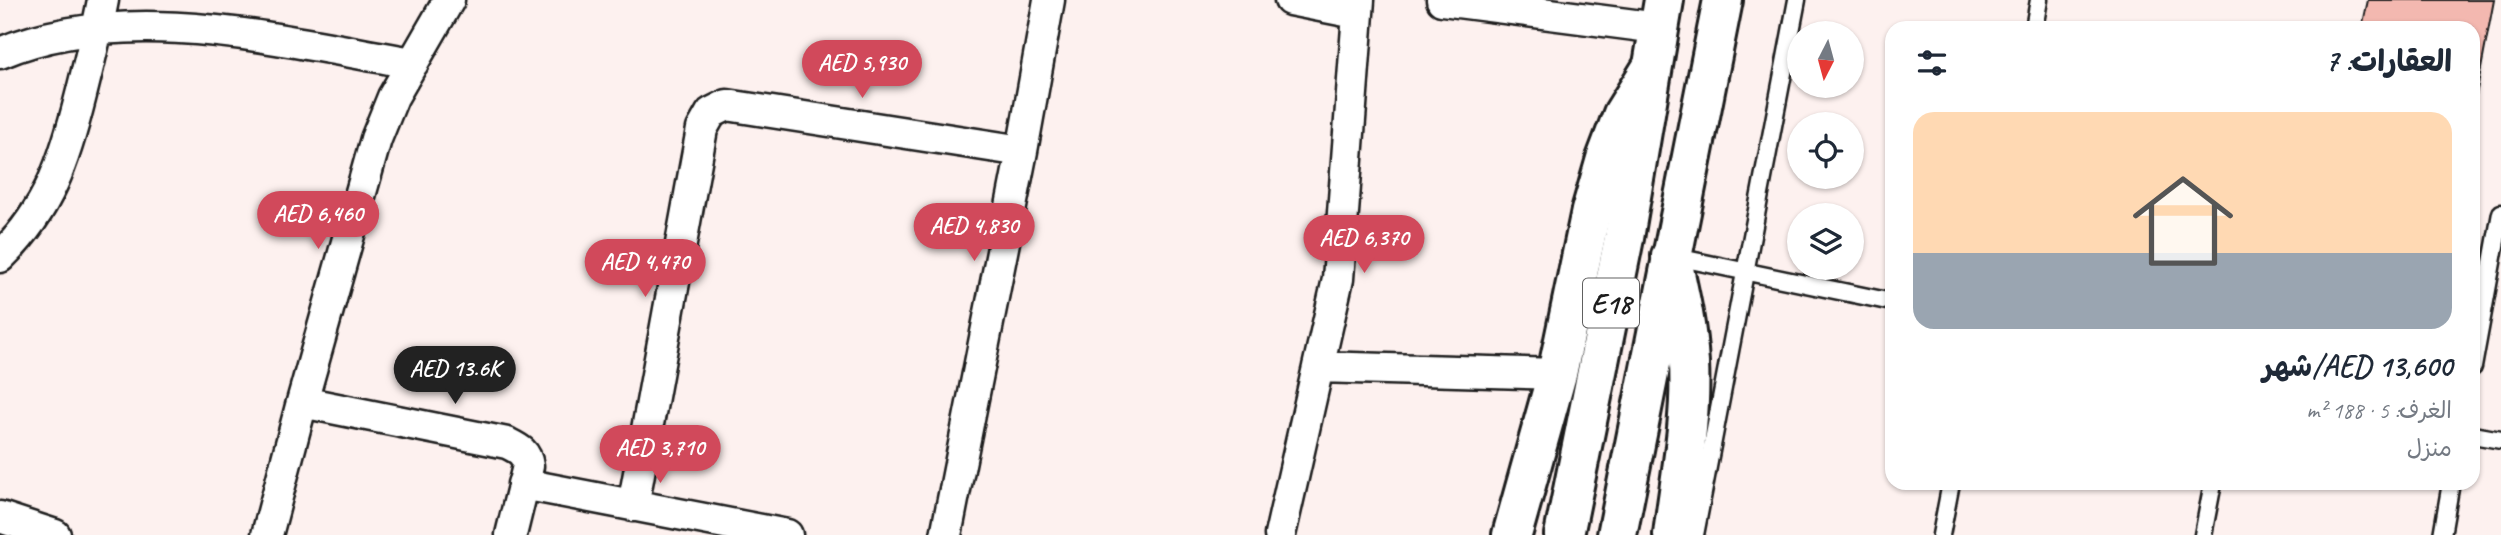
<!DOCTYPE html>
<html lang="ar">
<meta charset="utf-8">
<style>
body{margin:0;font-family:Caveat,"Playpen Sans Arabic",sans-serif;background:#f6f6f7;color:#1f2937;direction:rtl;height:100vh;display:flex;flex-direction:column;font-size:26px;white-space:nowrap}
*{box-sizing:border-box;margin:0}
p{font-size:23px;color:#747a83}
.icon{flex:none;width:38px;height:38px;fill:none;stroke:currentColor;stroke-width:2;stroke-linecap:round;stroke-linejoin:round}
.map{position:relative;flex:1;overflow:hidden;direction:ltr}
.drawer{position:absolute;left:1885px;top:21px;width:595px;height:469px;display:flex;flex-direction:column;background:#fff;border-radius:21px;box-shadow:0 2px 5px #0004;direction:rtl}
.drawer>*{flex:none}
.needle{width:46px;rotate:186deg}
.controls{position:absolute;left:1787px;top:21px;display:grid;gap:14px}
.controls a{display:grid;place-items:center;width:77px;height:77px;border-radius:50%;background:#fff;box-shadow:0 2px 5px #0004;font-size:35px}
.price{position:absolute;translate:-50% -60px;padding:0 16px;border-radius:24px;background:#d1495b;color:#fff;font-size:23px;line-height:46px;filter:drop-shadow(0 2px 4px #0008)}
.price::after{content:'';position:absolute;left:50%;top:42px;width:21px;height:16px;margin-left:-10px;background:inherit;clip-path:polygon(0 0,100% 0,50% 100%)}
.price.on{background:#222;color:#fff}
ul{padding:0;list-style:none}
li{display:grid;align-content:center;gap:14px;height:371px;padding:0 28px}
li span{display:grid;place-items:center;height:217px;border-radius:21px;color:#555}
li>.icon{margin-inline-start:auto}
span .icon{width:126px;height:126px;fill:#fffc;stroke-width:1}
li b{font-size:30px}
h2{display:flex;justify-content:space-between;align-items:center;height:84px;padding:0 28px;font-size:30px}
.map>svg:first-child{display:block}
.building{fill:#f3b8b0;stroke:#1c1c1c;stroke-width:2}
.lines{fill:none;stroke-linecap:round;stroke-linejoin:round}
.lane-casing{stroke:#1c1c1c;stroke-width:21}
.street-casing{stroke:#1c1c1c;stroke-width:35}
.primary-casing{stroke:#1c1c1c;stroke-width:44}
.highway-casing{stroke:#1c1c1c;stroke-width:44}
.lane{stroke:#fff;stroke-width:16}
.street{stroke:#fff;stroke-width:30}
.primary{stroke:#fff;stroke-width:38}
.highway{stroke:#fff;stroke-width:38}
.labels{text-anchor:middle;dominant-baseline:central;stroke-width:6;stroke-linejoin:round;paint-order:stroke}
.shield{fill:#fff;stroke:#606060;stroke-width:2}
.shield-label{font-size:28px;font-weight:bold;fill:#1c1c1c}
</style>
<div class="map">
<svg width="2501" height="535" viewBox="0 0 2501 535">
<rect width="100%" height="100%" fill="#fdf1ef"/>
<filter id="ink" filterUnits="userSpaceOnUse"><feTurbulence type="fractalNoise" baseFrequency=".0143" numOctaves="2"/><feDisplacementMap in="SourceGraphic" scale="14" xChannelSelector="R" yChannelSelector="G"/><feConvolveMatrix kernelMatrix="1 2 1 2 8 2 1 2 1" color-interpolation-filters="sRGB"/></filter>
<g filter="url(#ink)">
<!-- building -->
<path class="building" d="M2368 0H2494L2473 111V28H2362Z"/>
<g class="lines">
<!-- lane casing -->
<g class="lane-casing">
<path id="lane" d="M2034 28 2039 0
M1671 256 1892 302
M2473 367 2501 213
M2473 435 2501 440
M1695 535 1797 0
M1941 535 1951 483
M2203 535 2213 483
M2442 535 2451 483"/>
</g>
<!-- street casing -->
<g class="street-casing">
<path id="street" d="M1290 0 1356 13
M1442 0 1658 28
M0 53C126 0 283 41 413 63
M0 257C49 210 65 159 81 95 89 63 97 32 103 0
M1318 367 1557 374
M302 402 507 443C519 449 526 452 528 466L511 535
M523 484 787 535
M633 506 702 129 711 113 727 105 1022 151
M0 517 55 535
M267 535 302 402 376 139 393 97 449 0
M946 535 1022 151 1049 0
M1280 535 1338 279 1359 0"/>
</g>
<!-- primary casing -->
<g class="primary-casing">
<path id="primary" d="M1671 256C1679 292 1687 326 1689 363 1692 420 1680 478 1673 535
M1512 535 1557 374 1591 211 1606 159 1623 114 1651 69"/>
</g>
<!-- highway casing -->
<g class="highway-casing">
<path id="highway" d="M1564 535 1624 238 1664 0
M1617 535 1723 0"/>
</g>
<!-- lane -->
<use href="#lane" class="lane"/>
<!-- street -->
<use href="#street" class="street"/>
<!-- primary -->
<use href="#primary" class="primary"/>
<!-- highway -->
<use href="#highway" class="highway"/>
</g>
</g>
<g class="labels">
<!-- shield labels -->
<rect class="shield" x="1583" y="278.5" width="56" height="49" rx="5"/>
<g class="shield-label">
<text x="1611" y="303">E18</text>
</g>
</g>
</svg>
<div class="controls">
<a><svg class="needle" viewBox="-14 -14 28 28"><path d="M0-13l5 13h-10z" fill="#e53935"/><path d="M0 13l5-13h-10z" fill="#747a83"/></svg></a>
<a><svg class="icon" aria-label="locate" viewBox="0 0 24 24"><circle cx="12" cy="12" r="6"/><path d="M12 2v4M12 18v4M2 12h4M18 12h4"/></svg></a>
<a><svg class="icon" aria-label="layers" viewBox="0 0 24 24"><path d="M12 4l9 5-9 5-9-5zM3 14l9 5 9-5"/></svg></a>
</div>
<b class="price" style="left:862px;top:100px">AED 5,930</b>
<b class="price" style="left:318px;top:251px">AED 6,460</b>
<b class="price" style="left:974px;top:263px">AED 4,830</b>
<b class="price" style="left:1364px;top:275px">AED 6,370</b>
<b class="price" style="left:645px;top:299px">AED 4,470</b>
<b class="price on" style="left:455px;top:406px">AED 13.6K</b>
<b class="price" style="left:660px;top:485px">AED 3,710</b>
<section class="drawer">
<h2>العقارات: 7<svg class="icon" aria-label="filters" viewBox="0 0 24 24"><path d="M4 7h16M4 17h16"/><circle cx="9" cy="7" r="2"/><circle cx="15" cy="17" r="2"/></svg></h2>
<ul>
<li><span style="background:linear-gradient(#ffd9b3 65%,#9aa5b1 0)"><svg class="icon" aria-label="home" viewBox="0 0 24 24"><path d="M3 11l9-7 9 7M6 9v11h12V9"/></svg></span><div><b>AED 13,600/شهر</b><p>الغرف: 5 · 188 m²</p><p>منزل</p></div></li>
</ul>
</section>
</div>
